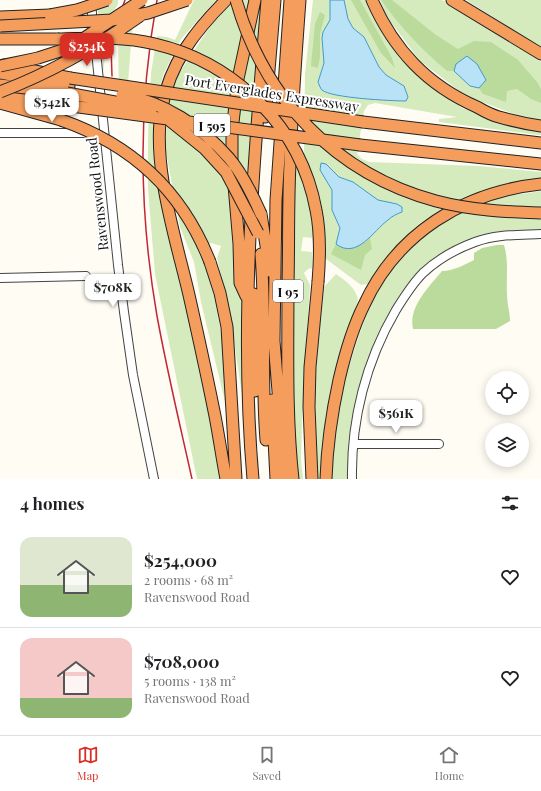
<!DOCTYPE html>
<meta charset="utf-8">
<style>
body{margin:0;font-family:"Playfair Display",serif;background:#f6f6f6;color:#202124;height:100vh;display:flex;flex-direction:column;font-size:15px;white-space:nowrap}
*{box-sizing:border-box;margin:0}
p{font-size:13px;color:#757577}
.icon{flex:none;width:22px;height:22px;fill:none;stroke:currentColor;stroke-width:2;stroke-linecap:round;stroke-linejoin:round}
.map{position:relative;height:479px;overflow:hidden}
.sheet{display:flex;flex-direction:column;background:#fff;flex:1}
.sheet>*{flex:none}
.controls{position:absolute;left:485px;top:371px;display:grid;gap:8px}
.controls a{display:grid;place-items:center;width:44px;height:44px;border-radius:50%;background:#fff;box-shadow:0 2px 10px #0003;font-size:20px}
.price{position:absolute;translate:-50% -34px;padding:0 9px;border-radius:8px;background:#fff;color:#222;font-size:13px;line-height:26px;filter:drop-shadow(0 1px 2px #0008)}
.price::after{content:'';position:absolute;left:50%;top:24px;width:12px;height:9px;margin-left:-6px;background:inherit;clip-path:polygon(0 0,100% 0,50% 100%)}
.price.current{background:#d93025;color:#fff}
ul{padding:0;list-style:none}
li{display:flex;align-items:center;gap:12px;height:100px;padding:0 20px}
li+li{border-top:1px solid #e0e0e0}
li span{display:grid;place-items:center;flex:none;width:112px;height:80px;border-radius:12px;color:#555}
li>.icon{margin-inline-start:auto}
span .icon{width:48px;height:48px;fill:#fffc;stroke-width:1}
li b{font-size:17px}
h2{display:flex;justify-content:space-between;align-items:center;height:48px;padding:0 20px;font-size:17px}
.tabs{display:flex;justify-content:space-around;align-items:center;height:56px;border-top:1px solid #e0e0e0;background:#fff;font-size:11px;color:#757577}
.tabs a{display:grid;justify-items:center;gap:2px}
.tabs .current{color:#d93025}
.map>svg:first-child{display:block}
.green{fill:#d6ebbd}
.forest{fill:#bbdb9c}
.water{fill:#b9e2f7;stroke:#3f9ace}
.lines{fill:none;stroke-linecap:round;stroke-linejoin:round}
.minor-casing{stroke:#444;stroke-width:10}
.highway-casing{stroke:#222;stroke-width:13}
.minor{stroke:#fff;stroke-width:8}
.highway{stroke:#f49d5d;stroke-width:11}
.rail{stroke:#c22734;stroke-width:1.5}
.highway-bridge-casing{stroke:#222;stroke-width:13;stroke-linecap:butt}
.highway-bridge{stroke:#f49d5d;stroke-width:11}
.labels{text-anchor:middle;dominant-baseline:central;stroke-width:4;stroke-linejoin:round;paint-order:stroke}
.shield{fill:#fff;stroke:#585858;stroke-width:1}
.shield-label{font-size:13px;font-weight:bold;fill:#111}
.street-label{font-size:14px;fill:#111;stroke:#fff}
</style>
<div class="map">
<svg width="541" height="479" viewBox="0 0 541 479">
<rect width="100%" height="100%" fill="#fffcf4"/>
<!-- green -->
<path class="green" d="M97 0H118V4L109 19 103 73Z
M130 0H137L132 32 126 108 119 95 118 35Z
M194 0H216L181 39 163 75 156 105 153 132V150L165 222 207 383 226 479H197L155 274 148 189V135L151 73 157 36 167 37 175 40Z
M229 0H261L246 216 241 337 245 415 230 314 217 258 221 246 211 243 197 247 198 252 204 262 214 296 222 338 234 439 201 302 194 262 180 227 165 147 168 107 176 78 209 28 231 3Z
M313 0H366L372 15 405 62 435 90 464 109 541 132V135H538L439 122V119L457 117 375 103 368 105 364 111 357 154 362 159 369 162 479 166 541 172V179L495 187 444 210 420 223 387 257 368 284 361 285 326 259 315 254 312 238 303 237 301 251 312 252V268L308 269 304 273 310 285 302 420 301 459 303 479H296L291 442 295 167 304 152 305 74Z
M380 0H442L464 11 541 62V121L527 119 466 96 420 61 387 17Z
M466 0H541V47Z
M541 191V231L468 241 407 286 359 390 350 439 348 479H330C332 451 334 419 341 392 343 381 348 370 351 360 362 325 374 290 398 262 421 233 456 212 490 200 504 195 526 194 541 191Z
M336 274C345 280 357 289 358 300L337 365 326 413 320 479H315L313 394 317 354 324 287Z"/>
<!-- forest -->
<path class="forest" d="M351 0H360L392 58 395 68 381 53Z
M381 0H392L436 35 458 49 474 41 491 42 518 60 537 82 541 89V103L531 99 517 89 507 91 506 102 483 94 479 88 485 80 476 64 467 56 457 64 454 71H447C422 50 400 27 381 0Z
M320 12 325 15 320 34V57L318 68 311 66 315 24Z
M370 238 372 249 365 255 361 270 331 254 336 244 340 247 364 243Z
M497 245H504C509 262 506 278 507 295 507 304 510 312 510 321L496 329H413C408 307 429 287 442 271 453 271 464 265 474 260V253L482 248Z"/>
<!-- water -->
<path class="water" d="M330 0H344L348 19 353 28 364 37 379 67 386 75 404 86 408 97 406 101C392 101 331 98 322 90 320 88 319 84 318 82L324 63 322 38 323 32 330 20Z
M467 56 477 64 486 80 479 88 470 86 454 71 456 64Z
M321 163 326 164 339 177 353 182 378 200 397 204 402 207V212C397 214 392 216 388 220 374 230 357 260 336 244L340 228 332 210V190L320 170Z"/>
<g class="lines">
<!-- minor casing -->
<g class="minor-casing">
<path id="minor" d="M91 0 93 27
M95 42 118 265 124 312 133 375 154 479
M0 133H89
M0 278 86 276
M354 444H439
M352 479C351 420 366 361 396 310 404 297 412 284 423 273 438 259 456 249 475 242 496 234 519 235 541 234"/>
</g>
<!-- highway casing -->
<g class="highway-casing">
<path id="highway" d="M226 0C195 31 170 63 162 107 151 164 176 239 189 295 198 335 207 376 215 416 219 437 222 458 226 479
M372 0C394 50 427 85 477 107 484 111 491 115 499 117 513 121 527 124 541 126
M452 0 541 54
M0 17 50 15
M0 39H58
M4 65 70 78
M0 73 69 86
M0 85 67 93
M0 97 64 105
M0 103 61 120
M265 117 275 0
M363 122 541 143
M360 145 541 164
M261 214 270 271
M261 254C266 316 261 378 266 440
M210 262 220 293 227 327 236 479
M254 294 255 391
M246 296 240 283 239 244 232 162V131L238 79 255 0
M272 400 276 479
M253 479C239 319 254 160 267 0
M285 479 274 341 276 200 290 0
M293 479C286 415 288 350 288 285 289 244 288 204 290 164 292 109 296 54 300 0
M312 479 309 407 310 367 318 282
M326 479C327 446 332 412 339 380 345 354 352 329 364 305 397 233 464 192 541 184"/>
</g>
<!-- minor -->
<use href="#minor" class="minor"/>
<!-- highway -->
<use href="#highway" class="highway"/>
<!-- rail -->
<path class="rail" d="M157 0C138 104 139 212 157 316 167 371 180 425 192 479
M112 76 111 47 113 34 125 0"/>
<!-- highway-bridge casing -->
<g class="highway-bridge-casing">
<path id="highway-bridge" d="M236 0C264 99 336 174 436 201 470 210 506 212 541 213
M50 15 77 10 107 0
M0 26 112 20 148 13 187 0
M58 39C90 38 123 36 155 44 236 63 301 128 316 210 321 234 320 258 318 282
M0 66 38 58 69 48 142 0
M70 78 363 122
M0 92C50 73 96 47 140 16
M67 93 131 105 151 113
M122 95C164 102 201 126 229 158 242 173 253 196 261 214
M64 105 360 145
M61 120C133 145 182 191 210 262
M169 120 205 149 226 172 258 233"/>
</g>
<!-- highway-bridge -->
<use href="#highway-bridge" class="highway-bridge"/>
</g>
<g class="labels">
<!-- shield labels -->
<g class="shield">
<rect x="194" y="114" width="36" height="22" rx="3"/>
<rect x="273" y="280" width="30" height="22" rx="3"/>
</g>
<g class="shield-label">
<text x="212" y="125">I 595</text>
<text x="288" y="291">I 95</text>
</g>
<!-- street labels -->
<g class="street-label">
<text transform="translate(272 93) rotate(9)">Port Everglades Expressway</text>
<text transform="translate(97 194) rotate(-96)">Ravenswood Road</text>
</g>
</g>
</svg>
<div class="controls">
<a><svg class="icon" aria-label="locate" viewBox="0 0 24 24"><circle cx="12" cy="12" r="6"/><path d="M12 2v4M12 18v4M2 12h4M18 12h4"/></svg></a>
<a><svg class="icon" aria-label="layers" viewBox="0 0 24 24"><path d="M12 4l9 5-9 5-9-5zM3 14l9 5 9-5"/></svg></a>
</div>
<b class="price current" style="left:87px;top:67px">$254K</b>
<b class="price" style="left:52px;top:123px">$542K</b>
<b class="price" style="left:113px;top:308px">$708K</b>
<b class="price" style="left:396px;top:434px">$561K</b>
</div>
<section class="sheet">
<h2>4 homes<svg class="icon" aria-label="filters" viewBox="0 0 24 24"><path d="M4 7h16M4 17h16"/><circle cx="9" cy="7" r="2"/><circle cx="15" cy="17" r="2"/></svg></h2>
<ul>
<li><span style="background:linear-gradient(#dfe7d0 60%,#8fb573 0)"><svg class="icon" aria-label="home" viewBox="0 0 24 24"><path d="M3 11l9-7 9 7M6 9v11h12V9"/></svg></span><div><b>$254,000</b><p>2 rooms · 68 m²</p><p>Ravenswood Road</p></div><svg class="icon" aria-label="heart" viewBox="0 0 24 24"><path d="M12 20l-8-8c-3-5 5-10 8-4 3-6 11-1 8 4z"/></svg></li>
<li><span style="background:linear-gradient(#f6c9c9 75%,#8fb573 0)"><svg class="icon" aria-label="home" viewBox="0 0 24 24"><path d="M3 11l9-7 9 7M6 9v11h12V9"/></svg></span><div><b>$708,000</b><p>5 rooms · 138 m²</p><p>Ravenswood Road</p></div><svg class="icon" aria-label="heart" viewBox="0 0 24 24"><path d="M12 20l-8-8c-3-5 5-10 8-4 3-6 11-1 8 4z"/></svg></li>
</ul>
</section>
<nav class="tabs">
<a class="current"><svg class="icon" aria-label="map" viewBox="0 0 24 24"><path d="M3 6l6-2 6 2 6-2v14l-6 2-6-2-6 2zM9 4v14M15 6v14"/></svg>Map</a>
<a><svg class="icon" aria-label="saved" viewBox="0 0 24 24"><path d="M7 4h10v16l-5-4-5 4z"/></svg>Saved</a>
<a><svg class="icon" aria-label="home" viewBox="0 0 24 24"><path d="M3 11l9-7 9 7M6 9v11h12V9"/></svg>Home</a>
</nav>
